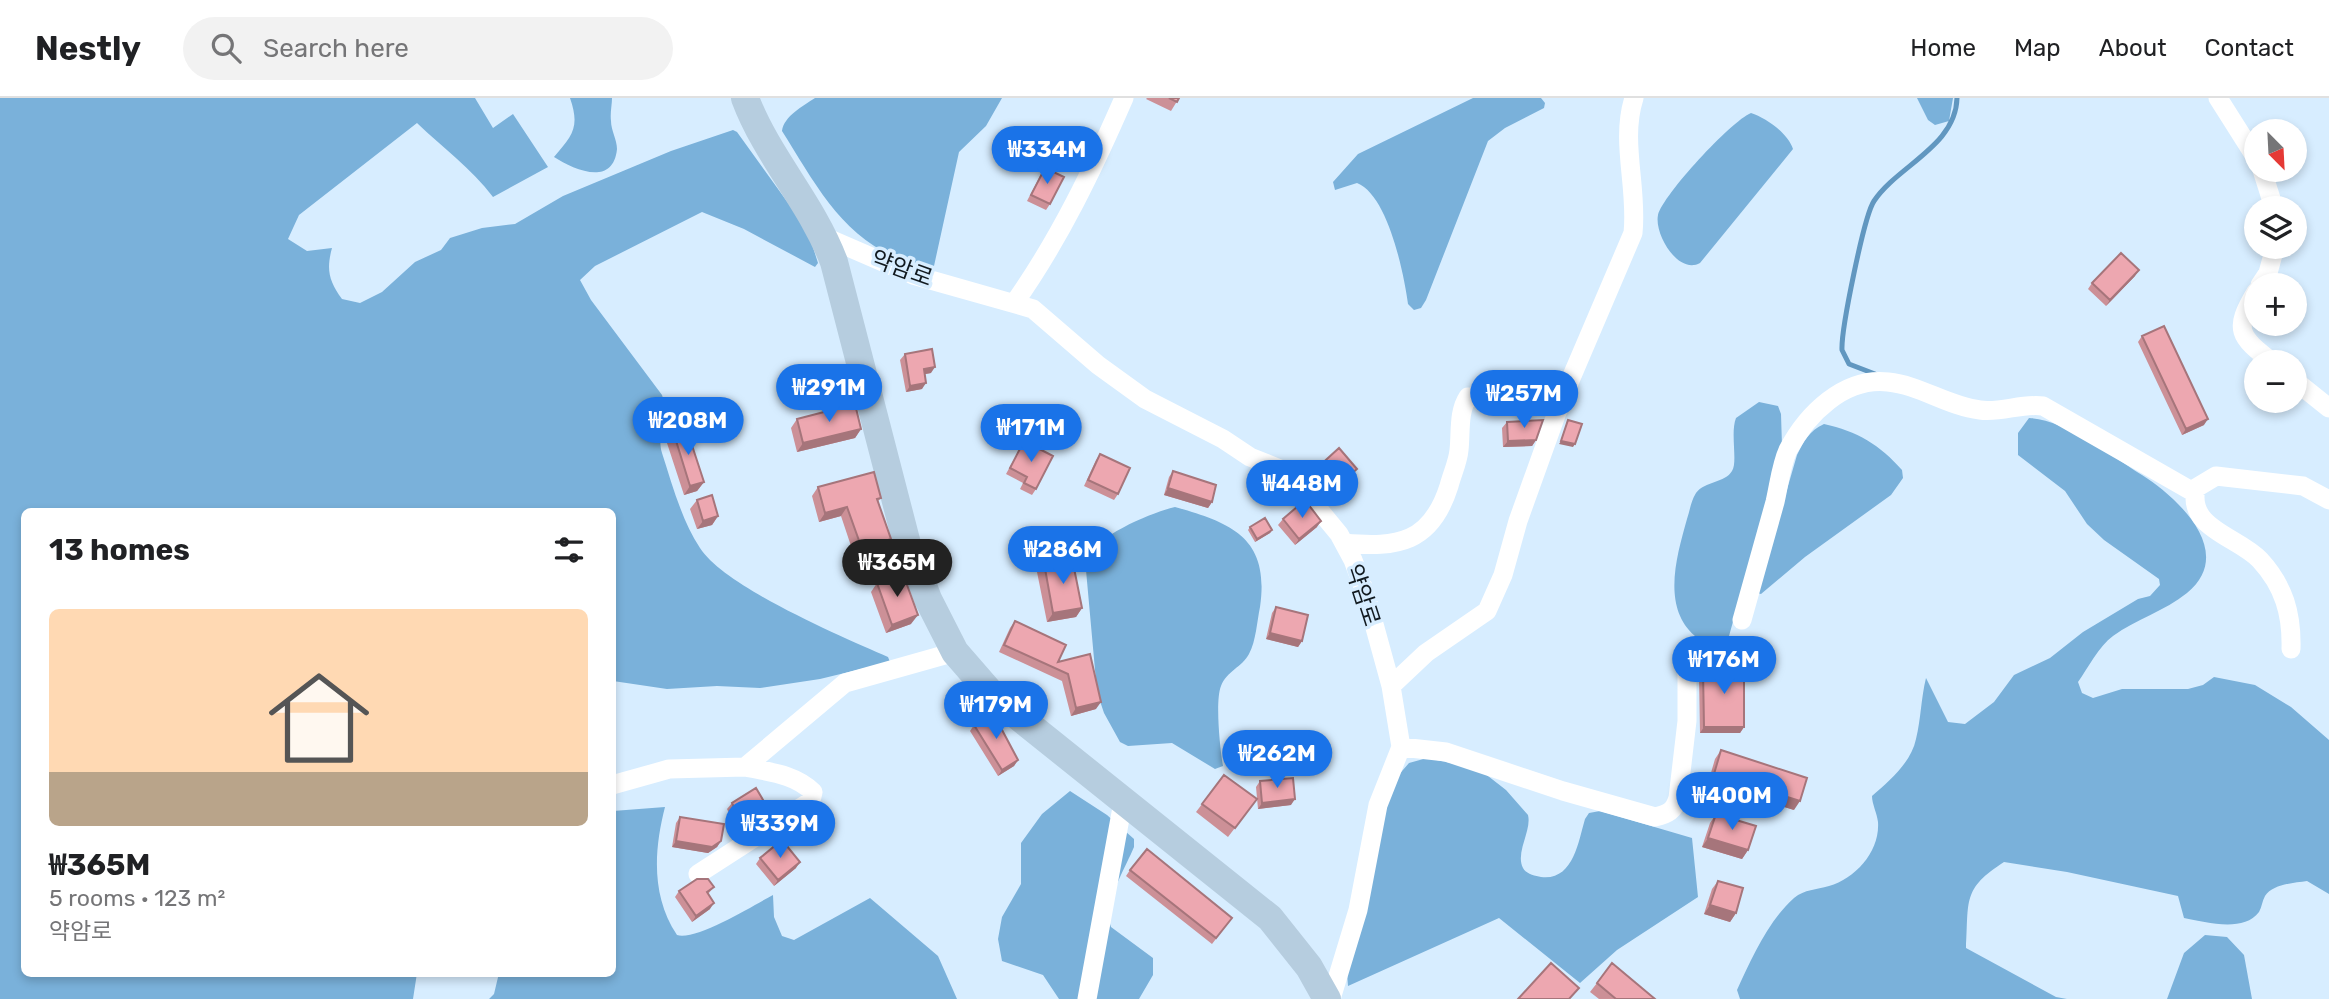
<!DOCTYPE html>
<meta charset="utf-8">
<style>
body{margin:0;font-family:Rubik,"Noto Sans KR",sans-serif;background:#f2f2f2;color:#202124;height:100vh;display:flex;flex-direction:column;font-size:26px;white-space:nowrap}
*{box-sizing:border-box;margin:0}
p{font-size:23px;color:#757577}
.icon{flex:none;width:38px;height:38px;fill:none;stroke:currentColor;stroke-width:2;stroke-linecap:round;stroke-linejoin:round}
.map{position:relative;flex:1;overflow:hidden}
.panel{position:absolute;left:21px;top:410px;width:595px;height:469px;display:flex;flex-direction:column;background:#fff;border-radius:10px;box-shadow:0 4px 10px #0003}
.panel>*{flex:none}
.needle{width:46px;rotate:156deg}
.buttons{position:absolute;left:2244px;top:21px;display:grid;gap:14px}
.buttons a{display:grid;place-items:center;width:63px;height:63px;border-radius:50%;background:#fff;box-shadow:0 4px 10px #0003;font-size:35px}
.price{position:absolute;translate:-50% -60px;padding:0 16px;border-radius:24px;background:#1a73e8;color:#fff;font-size:23px;line-height:46px;filter:drop-shadow(0 2px 4px #0008)}
.price::after{content:'';position:absolute;left:50%;top:42px;width:21px;height:16px;margin-left:-10px;background:inherit;clip-path:polygon(0 0,100% 0,50% 100%)}
.price.active{background:#222;color:#fff}
ul{padding:0;list-style:none}
li{display:grid;align-content:center;gap:14px;height:371px;padding:0 28px}
li span{display:grid;place-items:center;height:217px;border-radius:10px;color:#555}
li>.icon{margin-inline-start:auto}
span .icon{width:126px;height:126px;fill:#fffc;stroke-width:1}
li b{font-size:30px}
h2{display:flex;justify-content:space-between;align-items:center;height:84px;padding:0 28px;font-size:30px}
header{display:flex;align-items:center;gap:42px;box-sizing:border-box;height:98px;padding:0 35px;background:#fff;border-bottom:2px solid #e0e0e0}
header strong{font-size:33px}
nav{display:flex;gap:38px;margin-inline-start:auto;font-size:24px}
.search{width:490px;height:63px;background:#f2f2f2;display:flex;align-items:center;gap:18px;box-sizing:border-box;padding:0 24px;border-radius:38px;color:#757577;font-size:26px}
.map>svg:first-child{display:block}
.forest{fill:#7ab1da}
.lines{fill:none;stroke-linecap:round;stroke-linejoin:round}
.stream{stroke:#6197c0;stroke-width:5}
.street{stroke:#fff;stroke-width:19}
.secondary{stroke:#b6cddf;stroke-width:28}
.wall{fill:#cc9097}
.shaded-wall{fill:#a6757b}
.building{fill:#eda7b0;stroke:#a6757b;stroke-width:2}
.labels{text-anchor:middle;dominant-baseline:central;stroke-width:7;stroke-linejoin:round;paint-order:stroke}
.street-label{font-size:23px;fill:#11191f;stroke:#d7edff}
</style>
<header>
<strong>Nestly</strong>
<div class="search"><svg class="icon" aria-label="search" viewBox="0 0 24 24"><circle cx="10" cy="10" r="6"/><path d="M15 15l6 6"/></svg>Search here</div>
<nav><a>Home</a><a>Map</a><a>About</a><a>Contact</a></nav>
</header>
<div class="map">
<svg width="2329" height="901" viewBox="0 0 2329 901">
<rect width="100%" height="100%" fill="#d7edff"/>
<!-- forest -->
<path class="forest" d="M0 0H475L493 30 513 16 548 69 493 99C471 70 443 50 417 25L299 117 288 141 307 153 332 150C326 172 329 183 342 201L360 205 382 194 415 164 441 152 450 140 482 130 515 126 563 98 671 53 733 32 737 34 796 116 809 137 818 165 815 169 744 131 702 114 595 168 580 182 591 202 662 297C669 317 656 336 662 355 672 386 682 423 700 450 726 490 843 539 888 559L890 564 820 581 760 590 717 588 667 591 613 583 612 413H24V875H417L413 901H0Z
M570 0H612C612 7 610 15 611 23 611 32 617 42 617 51 613 90 573 71 554 59 573 37 580 29 570 0Z
M815 0H1002L986 28 959 54 934 168C925 169 916 165 907 163 844 144 815 85 782 33 784 18 803 8 815 0Z
M1473 0H1541L1545 5 1544 10 1505 30 1488 43 1426 202 1421 210 1414 212 1408 206C1404 176 1388 97 1357 85L1335 92 1333 84 1358 56Z
M1917 0H1953L1949 23 1935 27 1928 22Z
M1751 15C1766 20 1788 35 1793 51L1700 165C1678 177 1654 136 1658 117 1663 97 1731 23 1751 15Z
M1759 304 1778 308 1781 316 1782 348 1729 538C1719 547 1706 547 1695 538 1661 509 1677 457 1687 421 1690 412 1691 403 1696 395 1705 383 1725 385 1732 373 1738 364 1730 335 1736 320Z
M2029 320C2064 321 2112 358 2142 377 2177 399 2237 454 2187 495 2165 513 2136 521 2113 538 2099 548 2088 570 2078 584L2082 595 2093 600 2122 591H2188L2203 587 2214 579 2255 587 2291 609 2329 642V796L2307 783C2294 785 2273 786 2265 798 2262 803 2262 809 2259 814 2243 835 2206 824 2184 820L2178 798 2067 774 2004 764C1962 791 1969 802 1966 850L2056 899 2067 901H1740L1737 892C1751 862 1768 823 1794 800 1805 791 1816 792 1829 788 1856 780 1880 753 1878 724 1877 715 1872 706 1872 698 1889 683 1911 665 1916 641 1921 621 1921 600 1926 580L1948 624 1965 626 1994 604 2014 577 2050 560 2083 534 2138 501 2150 498 2160 487 2159 481 2104 442 2087 426 2065 393 2018 357V335Z
M1824 326C1857 333 1880 347 1902 372L1903 380 1891 397 1805 459 1761 496 1757 495 1797 357C1804 343 1809 333 1824 326Z
M1175 409C1232 425 1270 440 1260 509 1257 523 1256 543 1249 556 1242 569 1227 573 1221 588 1215 603 1220 651 1223 668L1215 671 1172 645 1128 648 1120 644 1104 615 1097 594 1085 461C1098 437 1150 415 1175 409Z
M1427 660 1479 671 1506 692 1528 717C1532 733 1515 754 1523 770 1526 776 1535 778 1541 779 1573 783 1578 745 1585 721L1589 715 1600 713 1692 740 1698 799 1617 852 1580 885 1499 820 1348 888 1347 875 1382 714 1396 680 1409 665Z
M1070 693 1107 717 1134 741V749C1125 771 1103 805 1111 829L1153 860V877L1139 901H1059L1043 877 1002 863 998 841 1002 819 1021 786V745L1042 716Z
M665 709C654 752 651 798 677 837 696 843 754 807 773 797L774 819 782 838 794 842 870 800 938 858 957 901H489L494 896 499 875H612L613 713Z
M2205 837 2227 839 2244 857 2252 901H2167L2184 855Z"/>
<g class="lines">
<!-- stream -->
<path class="stream" d="M1875 276 1849 266 1842 252C1841 232 1864 118 1874 103 1897 68 1956 48 1957 0"/>
<!-- street -->
<path class="street" d="M2218 0 2256 60
M2262 72 2274 110
M825 139 913 177 1033 211 1098 267 1145 301 1223 341 1250 359 1280 371 1301 390 1339 436 1353 462 1366 497 1391 588 1401 649 1378 707 1358 812 1331 901
M2260 187 2268 175 2275 149
M2256 194C2233 232 2239 238 2272 264
M1015 204C1060 140 1093 71 1124 0
M2294 282 2329 310
M1344 445C1398 450 1431 445 1449 388 1452 376 1458 364 1459 352 1461 335 1458 314 1468 299L1560 306 1633 135C1638 90 1620 43 1634 0
M1742 522C1753 483 1764 443 1775 404 1779 387 1781 367 1788 352 1807 316 1844 279 1888 284 1920 287 1947 308 1980 312 2001 315 2022 305 2043 308L2195 395
M2291 551C2292 516 2284 488 2260 462 2237 438 2187 431 2196 390L2216 378 2303 388 2329 402
M1391 588 1426 555 1487 513 1503 477 1518 423 1560 306
M1401 649 1446 654 1563 693 1655 719C1668 716 1674 713 1678 700L1687 623V572
M612 687 669 671 745 669
M698 776 811 703 813 694C795 676 769 674 745 669L845 585 955 554
M1087 901 1123 704"/>
<!-- secondary -->
<path class="secondary" d="M745 0C767 59 812 105 834 164L907 446 928 501 955 554 995 600 1270 820 1309 869 1327 901"/>
</g>
<!-- wall -->
<path class="wall" d="M1147 0H1179L1171 13 1146 1Z
M1045 70 1050 106 1046 112 1027 103 1041 76Z
M2135 178 2106 208 2088 191 2092 185Z
M2142 238 2204 327 2182 337 2138 244Z
M905 256 931 275 925 276 922 291 906 294 900 262Z
M797 321 861 331 855 340 797 354 791 330Z
M1507 324 1536 342 1532 348 1503 349 1502 330Z
M673 333 704 384 697 393 684 397 666 342Z
M1024 343 1036 391 1032 397 1020 391 1023 385 1006 376Z
M1100 356 1118 396 1114 402 1084 388 1096 362Z
M1317 370 1352 377 1331 396 1313 376Z
M1173 373 1212 404 1208 410 1164 397 1169 379Z
M818 389 881 400 878 403 885 450 855 460 841 418 819 424 812 398Z
M697 402 718 418 712 427 697 431 690 411Z
M1283 421 1317 429 1295 447 1278 427Z
M1250 429 1272 432 1270 435 1255 444 1248 432Z
M1044 465 1082 510 1076 519 1047 524 1037 474Z
M877 485 911 526 886 535 871 494Z
M1276 509 1302 543 1298 549 1266 541 1272 515Z
M1015 523 1058 564 1096 611 1071 618 1062 583 999 554 1010 530Z
M1717 563 1744 629 1740 635H1700L1699 579 1703 573H1713V569Z
M974 627 1018 662 1014 668 998 678 970 633Z
M1721 652 1794 712 1708 685 1715 661Z
M1224 677 1257 701 1228 739 1196 714Z
M1260 683 1291 707 1258 711 1256 689Z
M732 705 769 712 765 718 739 735 727 711Z
M1716 716 1748 752 1742 761 1702 749 1710 725Z
M680 719 721 743 717 749 708 755 672 749 676 725Z
M760 760 796 770 774 788 756 766Z
M1130 772 1232 820 1212 846 1126 778Z
M1718 783 1736 815 1730 824 1704 816 1712 791Z
M714 789 708 796 710 811 692 824 675 799 679 793Z
M1597 885 1655 901H1599L1590 894Z"/>
<!-- shaded-wall -->
<path class="shaded-wall" d="M2139 172 2135 178 2106 208 2110 202Z
M935 269 931 275 920 277 924 271Z
M926 285 922 291 906 294 910 288Z
M2208 321 2204 327 2182 337 2186 331Z
M861 331 855 340 797 354 803 345Z
M1536 342 1532 348 1503 349 1508 343Z
M1561 343 1575 346 1573 349 1559 346Z
M1357 371 1352 377 1331 396 1335 390Z
M704 384 697 393 684 397 690 388Z
M1168 390 1212 404 1208 410 1164 397Z
M847 409 841 418 819 424 825 415Z
M718 418 712 427 697 431 703 423Z
M1321 423 1317 429 1295 447 1299 441Z
M1272 432 1270 435 1255 444 1257 441Z
M891 441 885 450 855 460 862 451Z
M1082 510 1076 519 1047 524 1053 515Z
M918 517 911 526 886 535 892 527Z
M1270 535 1302 543 1298 549 1266 541Z
M1101 604 1096 611 1071 618 1076 610Z
M1704 629H1744L1740 635H1700Z
M1018 662 1014 668 998 678 1002 672Z
M1714 676 1800 703 1794 712 1708 685Z
M1295 701 1291 707 1258 711 1262 705Z
M769 712 765 718 739 735 743 729Z
M1708 740 1748 752 1742 761 1702 749Z
M676 743H721L717 749 708 755 672 749Z
M800 764 796 770 774 788 778 782Z
M714 805 710 811 692 824 696 818Z
M1710 807 1736 815 1730 824 1704 816Z"/>
<!-- building -->
<path class="building" d="M1169 0H1179L1177 4Z
M1045 70 1064 79 1050 106 1031 97Z
M2121 155 2139 172 2110 202 2092 185Z
M2164 228 2208 321 2186 331 2142 238Z
M932 251 935 269 924 271 926 285 910 288 905 256Z
M855 306 861 331 803 345 797 321Z
M1543 322 1536 342 1508 343 1507 324Z
M1568 322 1582 326 1575 346 1561 343Z
M686 329 704 384 690 388 673 333Z
M1024 343 1053 358 1036 391 1024 385 1027 379 1010 370Z
M1339 350 1357 371 1335 390 1317 370Z
M1100 356 1130 370 1118 396 1088 382Z
M1173 373 1216 387 1212 404 1168 390Z
M874 374 881 400 877 401 891 441 862 451 847 409 825 415 818 389Z
M712 397 718 418 703 423 697 402Z
M1305 402 1321 423 1299 441 1283 421Z
M1265 420 1272 432 1257 441 1250 429Z
M1072 460 1082 510 1053 515 1044 465Z
M903 476 918 517 892 527 877 485Z
M1276 509 1308 517 1302 543 1270 535Z
M1015 523 1066 547 1058 564 1090 556 1101 604 1076 610 1068 576 1004 547Z
M1717 563 1744 564V629H1704L1703 573H1717Z
M993 615 1018 662 1002 672 974 627Z
M1721 652 1807 680 1800 703 1714 676Z
M1224 677 1257 701 1235 730 1202 706Z
M1293 680 1295 701 1262 705 1260 683Z
M756 690 769 712 743 729 732 705Z
M1716 716 1756 728 1748 752 1708 740Z
M680 719 724 726 721 743 712 749 676 743Z
M782 742 800 764 778 782 760 760Z
M1147 751 1232 820 1216 840 1130 772Z
M697 781H708L714 789 707 794 714 805 696 818 679 793Z
M1718 783 1743 790 1736 815 1710 807Z
M1551 865 1579 890 1569 901H1518Z
M1612 865 1655 901H1616L1597 885Z"/>
<g class="labels">
<!-- street labels -->
<g class="street-label">
<text transform="translate(902 170) rotate(20)">약암로</text>
<text transform="translate(1363 497) rotate(72)">약암로</text>
</g>
</g>
</svg>
<div class="buttons">
<a><svg class="needle" viewBox="-14 -14 28 28"><path d="M0-13l5 13h-10z" fill="#e53935"/><path d="M0 13l5-13h-10z" fill="#757577"/></svg></a>
<a><svg class="icon" aria-label="layers" viewBox="0 0 24 24"><path d="M12 4l9 5-9 5-9-5zM3 14l9 5 9-5"/></svg></a>
<a>+</a>
<a>−</a>
</div>
<b class="price" style="left:1047px;top:88px">₩334M</b>
<b class="price" style="left:829px;top:326px">₩291M</b>
<b class="price" style="left:1524px;top:332px">₩257M</b>
<b class="price" style="left:688px;top:359px">₩208M</b>
<b class="price" style="left:1031px;top:366px">₩171M</b>
<b class="price" style="left:1302px;top:422px">₩448M</b>
<b class="price" style="left:1063px;top:488px">₩286M</b>
<b class="price active" style="left:897px;top:501px">₩365M</b>
<b class="price" style="left:1724px;top:598px">₩176M</b>
<b class="price" style="left:996px;top:643px">₩179M</b>
<b class="price" style="left:1277px;top:692px">₩262M</b>
<b class="price" style="left:1732px;top:734px">₩400M</b>
<b class="price" style="left:780px;top:762px">₩339M</b>
<section class="panel">
<h2>13 homes<svg class="icon" aria-label="filters" viewBox="0 0 24 24"><path d="M4 7h16M4 17h16"/><circle cx="9" cy="7" r="2"/><circle cx="15" cy="17" r="2"/></svg></h2>
<ul>
<li><span style="background:linear-gradient(#ffd9b3 75%,#b9a48a 0)"><svg class="icon" aria-label="home" viewBox="0 0 24 24"><path d="M3 11l9-7 9 7M6 9v11h12V9"/></svg></span><div><b>₩365M</b><p>5 rooms · 123 m²</p><p>약암로</p></div></li>
</ul>
</section>
</div>
